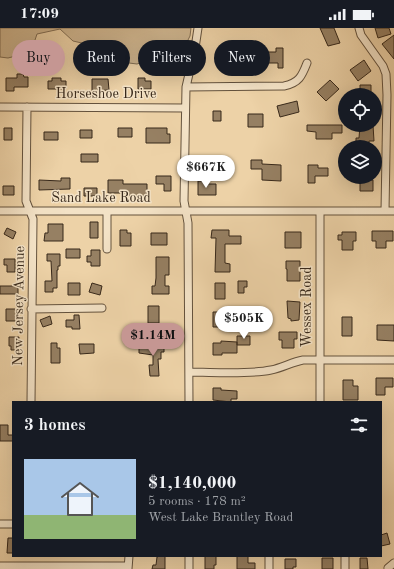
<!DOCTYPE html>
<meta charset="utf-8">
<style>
body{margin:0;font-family:"Old Standard TT",serif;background:#20242c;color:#f1f3f6;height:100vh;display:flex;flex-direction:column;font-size:15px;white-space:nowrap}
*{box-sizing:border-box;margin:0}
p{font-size:13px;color:#9ea1a6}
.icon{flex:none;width:22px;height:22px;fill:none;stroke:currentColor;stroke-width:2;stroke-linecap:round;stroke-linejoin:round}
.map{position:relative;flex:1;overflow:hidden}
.panel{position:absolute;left:12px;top:373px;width:370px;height:156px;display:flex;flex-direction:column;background:#171b24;border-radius:0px;box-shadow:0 4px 16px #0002}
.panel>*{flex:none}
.top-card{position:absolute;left:12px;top:12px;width:370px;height:36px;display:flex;gap:8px}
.fabs{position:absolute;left:338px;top:60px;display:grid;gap:8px}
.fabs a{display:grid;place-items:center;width:44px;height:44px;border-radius:50%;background:#171b24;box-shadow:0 4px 16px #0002;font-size:20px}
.price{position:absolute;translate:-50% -34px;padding:0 9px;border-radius:14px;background:#fff;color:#222;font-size:13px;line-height:26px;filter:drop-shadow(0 1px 2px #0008)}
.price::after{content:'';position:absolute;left:50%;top:24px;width:12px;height:9px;margin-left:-6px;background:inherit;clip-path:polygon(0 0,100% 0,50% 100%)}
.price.current{background:#c59692;color:#111}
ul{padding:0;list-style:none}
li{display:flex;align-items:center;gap:12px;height:100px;padding:0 12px}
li+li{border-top:1px solid #363941}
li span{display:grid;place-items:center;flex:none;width:112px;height:80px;border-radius:0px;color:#555}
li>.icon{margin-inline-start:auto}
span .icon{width:48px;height:48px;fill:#fffc;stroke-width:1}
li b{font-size:17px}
h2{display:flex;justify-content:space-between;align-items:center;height:48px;padding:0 12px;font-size:17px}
.pill{padding:0 14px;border-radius:18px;background:#171b24;box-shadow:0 4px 16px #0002;font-size:14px;line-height:36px}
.pill.current{background:#c59692;color:#111}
.status{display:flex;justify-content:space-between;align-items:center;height:28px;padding:0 20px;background:#171b24;direction:ltr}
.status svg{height:11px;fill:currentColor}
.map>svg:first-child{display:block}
.green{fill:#ceb58f;stroke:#826e54}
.building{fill:#968063;stroke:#37281a}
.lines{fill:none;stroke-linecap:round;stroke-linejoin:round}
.minor-casing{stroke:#64523d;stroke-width:9}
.minor{stroke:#f3e2c6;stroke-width:7}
.labels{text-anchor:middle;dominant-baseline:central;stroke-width:3;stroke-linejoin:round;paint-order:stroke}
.street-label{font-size:14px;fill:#37281a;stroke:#f3e2c6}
</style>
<div class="status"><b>17:09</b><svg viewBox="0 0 49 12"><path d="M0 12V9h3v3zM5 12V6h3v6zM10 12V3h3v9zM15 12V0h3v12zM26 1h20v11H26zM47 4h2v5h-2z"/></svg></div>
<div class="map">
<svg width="394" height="541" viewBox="0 0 394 541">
<rect width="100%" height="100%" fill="#edd2a7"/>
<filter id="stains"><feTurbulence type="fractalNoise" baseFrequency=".005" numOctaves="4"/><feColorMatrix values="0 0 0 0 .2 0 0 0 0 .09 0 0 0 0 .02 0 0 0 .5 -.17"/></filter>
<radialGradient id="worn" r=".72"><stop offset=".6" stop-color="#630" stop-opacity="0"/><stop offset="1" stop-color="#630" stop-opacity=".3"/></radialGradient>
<!-- green -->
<path class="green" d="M0 0H191L190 8 183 22 173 28H158L149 32 137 36 121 34 95 18 73 13 60 1 37 6 31 24 8 30 0 29Z"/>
<!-- building -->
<path class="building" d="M320 0H334L340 15 328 18Z
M375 0H389L391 6 378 10Z
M394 7V31L382 16Z
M276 20H283V40H278V35H262V24H276Z
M223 21H243V32H223Z
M364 32 371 43 358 53 350 42Z
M17 46H23L24 49H28V59H14V63H6V50H17Z
M52 50H61V53H66V61H48V53H52Z
M138 50H145V53H151V61H138Z
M92 51H108L109 62 92 63Z
M330 52 339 61 326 73 317 64Z
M360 57H371V67H360Z
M297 73 299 84 280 89 277 78Z
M213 83H221V93H213Z
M248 86H263V99H248Z
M307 97H342V105H332V111H316V104L307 103Z
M360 97H373L374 113H369V119H356V110H359Z
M4 100H12V112H4Z
M118 100H132V109H118Z
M146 100H167V106H170V115H146Z
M80 102H92V110H80Z
M44 104H58V112H44Z
M81 126H98V134H81Z
M251 132H262V136L281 137V153L262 152V141H251Z
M308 137H318V140H328V148H315V155H308Z
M156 148H171V163H164V156H156Z
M61 150H70V161L39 162V152L61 153Z
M108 152H123V156H147V168H129V165H108Z
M360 152H373V163H360Z
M198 153H207V156H216V167H198Z
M3 158H14V167H3Z
M84 160H97V168H84Z
M90 194H98V210H90Z
M48 196H63V213H44L45 205H48Z
M7 200 16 204 13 211 4 206Z
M120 202H127V205H131V218H120Z
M212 202H229V208H241V216H225V235L230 236V244H215L216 210H211Z
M372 203H393V213H386V220H376V213H372Z
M285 204H301V220H285Z
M342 204H356V213H353V222H342V212H338V207H342Z
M151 205H167V217H151Z
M66 221H80V230H66Z
M91 222H100V238H91V234H87V228H91Z
M47 226H60V238H58V242H57V260H53V264H45V253H52L51 233H47Z
M156 229H169V247H165V258H169V266H152V258H155L156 250Z
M4 231H15V244H7V237H4Z
M286 233H300V253H287V241H286Z
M238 253H247V259H244V265H238Z
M68 255H80V267H68Z
M92 255 102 258 100 267 89 264Z
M215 255H225V271H215Z
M0 258H18V266H0Z
M287 273 300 274 299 292 291 293V291L288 290Z
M148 278H159V295H148Z
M246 279H253V284L247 285Z
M6 281H18V293H6Z
M213 284H229V299H213Z
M74 287H79L80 301H72V299H66V292H74Z
M50 288 52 296 43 299 40 292Z
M342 289H352V308H342Z
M377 297H394V313L377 312Z
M279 304H297V311H294V320H282V312H279Z
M237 308H250V317H237Z
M9 309H19L18 322H11V318H9Z
M221 313 237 314V325H222V327H213V315H221Z
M51 315H57V320H60V335H51Z
M79 316H94V325L80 326Z
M139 316H144V318L164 319V324H161V331H158L159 348H150L149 337H153V327L139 325Z
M376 350H393V359H385V367H376Z
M343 352H353V358H358V372H343Z
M213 360H221V362L237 363V371H231V374L213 372Z
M0 397H8V407H13V413H0Z
M387 505 390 516 381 518V507Z
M8 510H13V525H7Z
M159 528H165V541H152L153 537H156L157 529Z
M205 528H216V537H214V541H205Z
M237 528H248V535H255V541H237Z
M322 530H333V541H322Z
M360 530H367L368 541H360Z
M285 531H296V539H293V541H285Z"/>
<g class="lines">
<!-- minor casing -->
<g class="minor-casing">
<path id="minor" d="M359 0 361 7 383 38 386 46 387 67 385 183
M186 59 284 58C299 55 302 48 307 35
M0 79 185 80
M27 79 26 173 33 191 31 374
M0 183H394
M107 183V221
M31 281 102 280
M189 344C213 344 247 347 271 342 282 340 292 334 303 332H394
M189 374 188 195 184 173 186 59 195 20 198 0
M320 374V183
M0 496H13
M189 528V541
M269 528V541
M0 538H127
M388 540 394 535
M128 541 129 528
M345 541V528"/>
</g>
<!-- minor -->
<use href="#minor" class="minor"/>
</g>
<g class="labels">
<!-- street labels -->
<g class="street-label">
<text x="106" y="66">Horseshoe Drive</text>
<text x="101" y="170">Sand Lake Road</text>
<text transform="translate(19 278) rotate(-89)">New Jersey Avenue</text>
<text transform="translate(307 279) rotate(-90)">Wessex Road</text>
</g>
</g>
<rect width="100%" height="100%" filter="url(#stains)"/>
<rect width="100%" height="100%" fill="url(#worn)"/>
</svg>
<div class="fabs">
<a><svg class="icon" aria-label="locate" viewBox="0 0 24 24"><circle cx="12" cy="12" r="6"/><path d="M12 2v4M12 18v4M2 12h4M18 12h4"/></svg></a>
<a><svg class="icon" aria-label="layers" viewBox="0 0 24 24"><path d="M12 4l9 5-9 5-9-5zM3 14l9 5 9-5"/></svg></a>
</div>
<b class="price" style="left:206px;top:161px">$667K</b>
<b class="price" style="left:244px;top:312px">$505K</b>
<b class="price current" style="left:153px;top:329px">$1.14M</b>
<div class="top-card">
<a class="pill current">Buy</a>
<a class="pill">Rent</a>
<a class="pill">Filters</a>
<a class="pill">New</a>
</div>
<section class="panel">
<h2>3 homes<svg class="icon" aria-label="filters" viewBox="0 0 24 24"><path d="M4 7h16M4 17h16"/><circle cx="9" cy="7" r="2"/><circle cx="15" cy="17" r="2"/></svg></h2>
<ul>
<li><span style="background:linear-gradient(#a9c7e8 70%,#8fb573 0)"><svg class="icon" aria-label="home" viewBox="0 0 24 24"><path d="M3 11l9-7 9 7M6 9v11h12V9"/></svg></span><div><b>$1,140,000</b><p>5 rooms · 178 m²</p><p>West Lake Brantley Road</p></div></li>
</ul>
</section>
</div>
